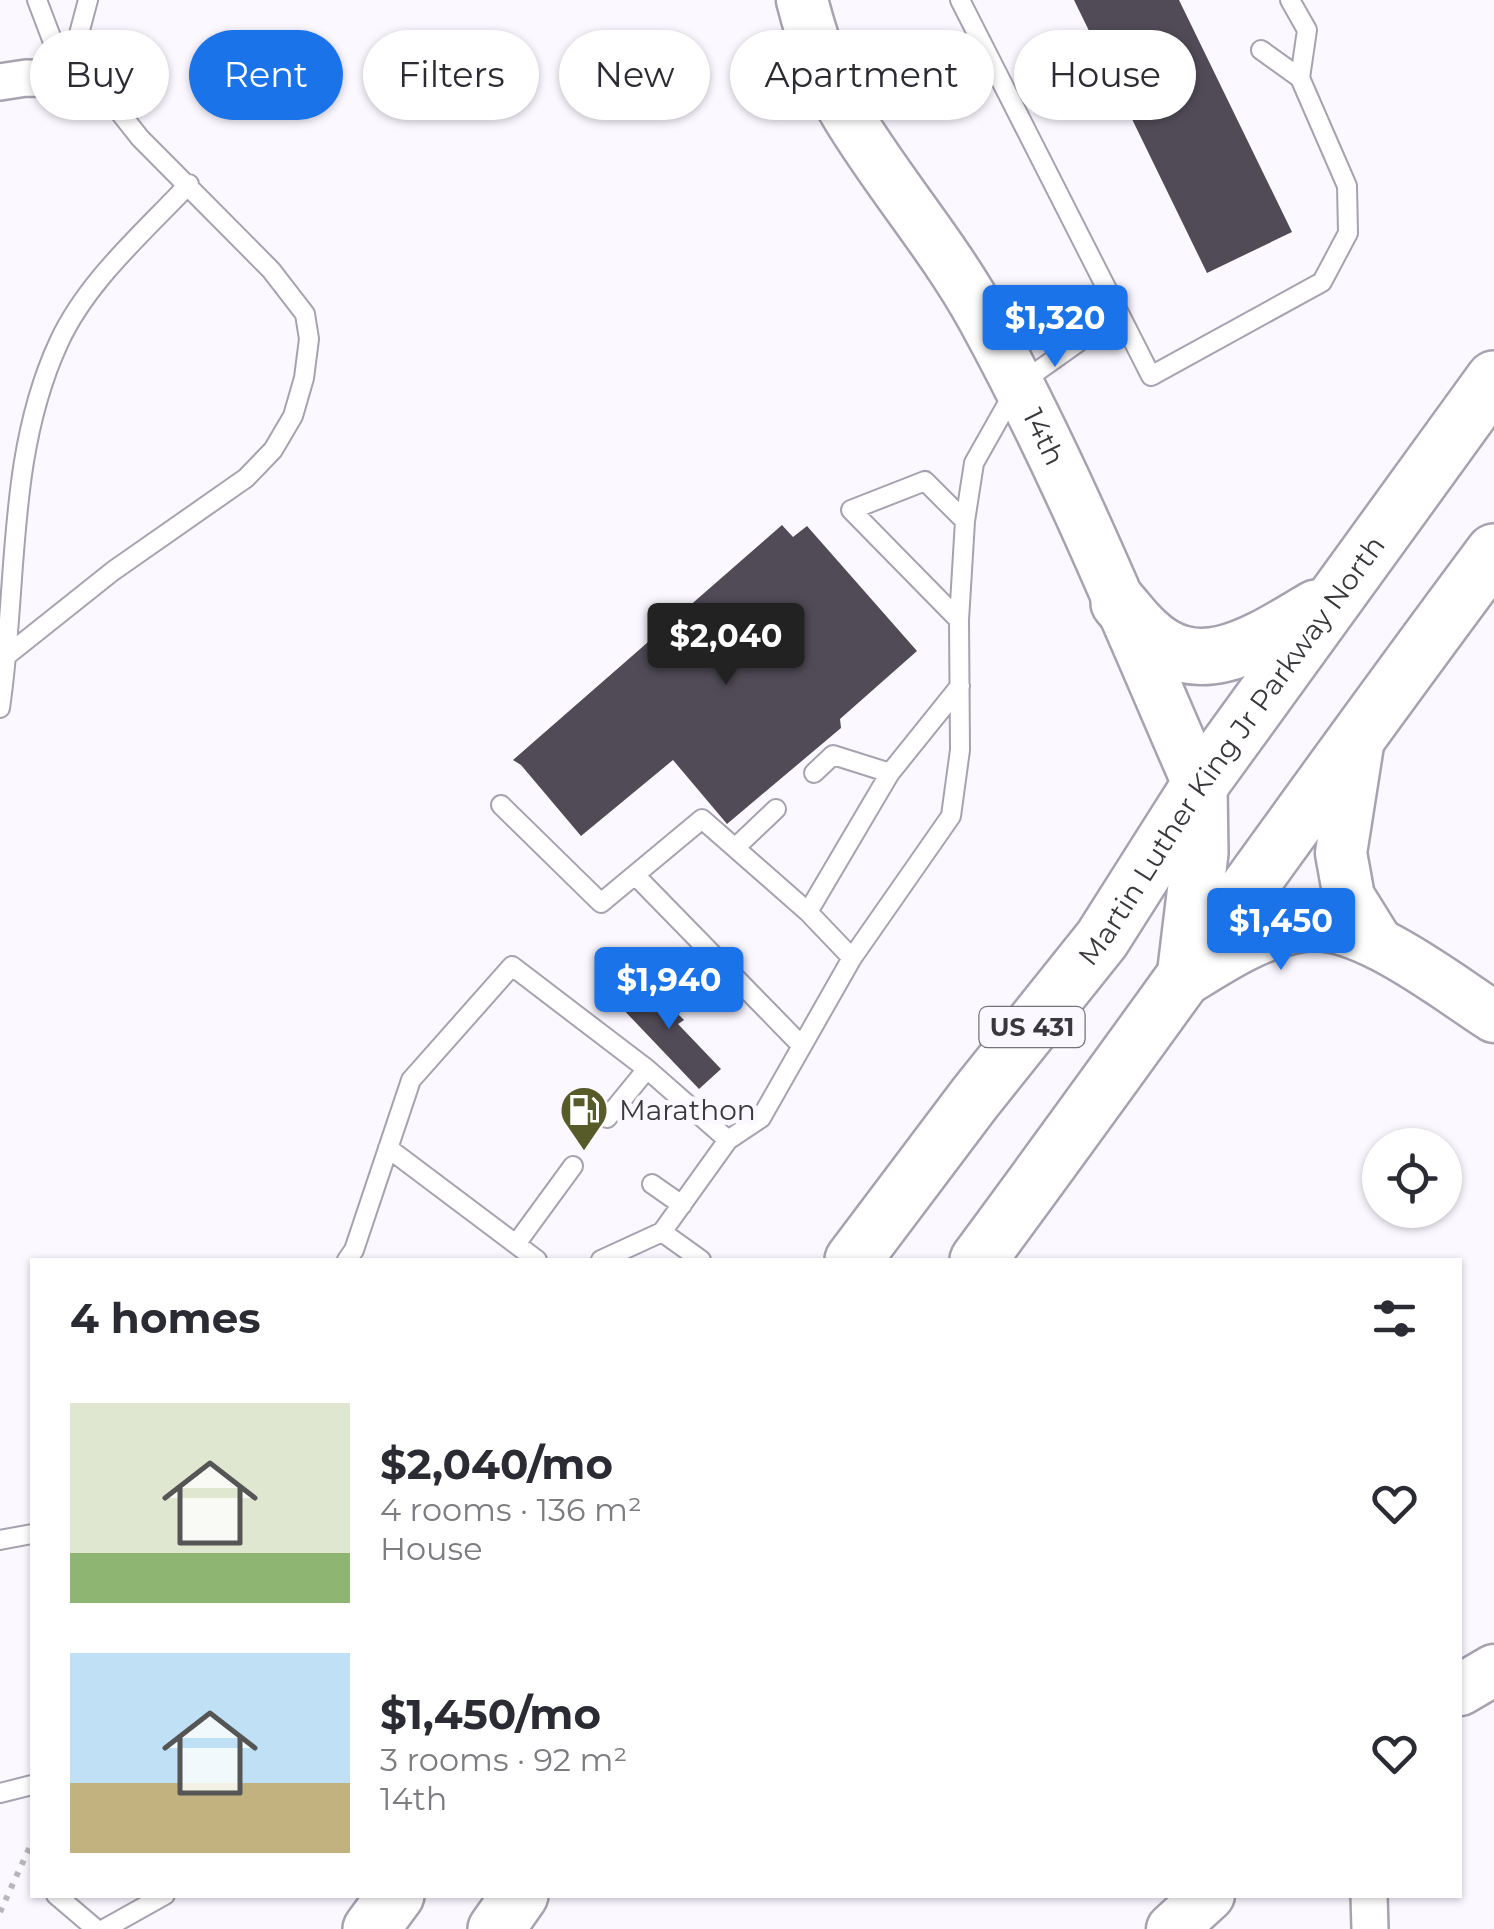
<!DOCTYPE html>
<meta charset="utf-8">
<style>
body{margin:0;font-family:Montserrat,sans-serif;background:#f2f2f3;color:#2b2b33;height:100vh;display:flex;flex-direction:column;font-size:38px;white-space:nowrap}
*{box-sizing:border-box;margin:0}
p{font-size:32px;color:#7c7c81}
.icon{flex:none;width:55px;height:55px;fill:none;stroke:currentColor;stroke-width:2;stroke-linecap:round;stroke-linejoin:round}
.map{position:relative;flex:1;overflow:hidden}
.sheet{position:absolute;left:30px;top:1258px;width:1432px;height:640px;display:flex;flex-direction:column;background:#fff;border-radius:0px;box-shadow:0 2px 8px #0004}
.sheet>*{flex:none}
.banner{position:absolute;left:30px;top:30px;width:1435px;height:90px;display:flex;gap:20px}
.controls{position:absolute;left:1362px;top:1128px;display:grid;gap:20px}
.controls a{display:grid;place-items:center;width:100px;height:100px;border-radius:50%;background:#fff;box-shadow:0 2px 8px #0004;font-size:50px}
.price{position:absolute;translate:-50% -85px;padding:0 22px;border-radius:10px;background:#1a73e8;color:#fff;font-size:32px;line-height:65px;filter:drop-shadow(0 2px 5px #0008)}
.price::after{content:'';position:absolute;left:50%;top:60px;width:30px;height:22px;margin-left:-15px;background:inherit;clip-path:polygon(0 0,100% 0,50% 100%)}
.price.selected{background:#222;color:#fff}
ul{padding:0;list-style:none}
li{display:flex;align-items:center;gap:30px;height:250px;padding:0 40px}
li span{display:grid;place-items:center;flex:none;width:280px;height:200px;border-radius:0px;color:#555}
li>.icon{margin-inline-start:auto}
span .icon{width:120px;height:120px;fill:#fffc;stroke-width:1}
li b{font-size:42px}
h2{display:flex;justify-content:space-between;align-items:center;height:120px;padding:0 40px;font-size:42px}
.tag{padding:0 35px;border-radius:45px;background:#fff;box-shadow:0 2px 8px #0004;font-size:35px;line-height:90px}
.tag.selected{background:#1a73e8;color:#fff}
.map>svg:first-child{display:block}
.building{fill:#504b57}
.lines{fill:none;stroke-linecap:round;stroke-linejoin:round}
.lane-casing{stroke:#a7a2b0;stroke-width:22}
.street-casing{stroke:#a7a2b0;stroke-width:40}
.secondary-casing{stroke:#a7a2b0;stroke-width:55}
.highway-casing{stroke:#a7a2b0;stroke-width:60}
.path{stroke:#b8b5bb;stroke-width:6;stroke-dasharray:5 8;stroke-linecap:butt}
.lane{stroke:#fff;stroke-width:18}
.street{stroke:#fff;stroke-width:35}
.secondary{stroke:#fff;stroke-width:50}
.highway{stroke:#fff;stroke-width:55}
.labels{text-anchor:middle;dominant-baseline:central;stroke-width:10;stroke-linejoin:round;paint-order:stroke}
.shield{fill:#fbf8ff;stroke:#747177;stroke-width:2.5}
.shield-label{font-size:25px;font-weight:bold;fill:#3a373d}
.street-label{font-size:28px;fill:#3a373d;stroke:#fbf8ff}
.poi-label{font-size:28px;fill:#3a373d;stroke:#fbf8ff;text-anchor:start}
</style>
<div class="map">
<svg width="1494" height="1929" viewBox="0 0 1494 1929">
<rect width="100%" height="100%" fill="#fbf8ff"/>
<!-- building -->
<path class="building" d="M1074 0H1179L1292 232 1207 273Z
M782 525 793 537 807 526 917 651 840 719 841 728 727 824 673 760 581 836 521 765 513 760Z
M649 977 677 1007 674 1010 684 1020 678 1024 721 1069 699 1089 619 1005Z"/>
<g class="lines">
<!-- lane casing -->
<g class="lane-casing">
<path id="lane" d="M37 0 67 79 88 0
M960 0 1151 376 1322 282 1348 233 1347 186 1300 78 1261 50
M1290 0 1307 30 1300 78
M995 332 1071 299 1089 311
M959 620 851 510 925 481 965 521
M5 657 113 571 246 478 273 450 293 416 304 378 309 339 305 314 271 270 140 138 114 105 67 79
M0 708C18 587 6 456 59 342 87 281 144 232 189 184
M814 773 833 755 890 773
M501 805 601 903 702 819 808 912
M735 848 776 809
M635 875 802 1046
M852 958 808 912 890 773 960 686
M607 1118 647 1069
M388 1148 537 1260
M652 1184 682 1205
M662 1232 728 1140 761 1118 852 958 951 816 960 750 959 620 965 521 974 463 1018 385 1087 336 1089 311
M516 1244 573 1166
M347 1260 354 1250 411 1080 512 966 647 1069 728 1140
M601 1260 662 1232 701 1260
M0 1540 32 1534
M0 1793 32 1785
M56 1895 96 1929
M104 1929 165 1895"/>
</g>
<!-- street casing -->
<g class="street-casing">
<path id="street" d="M0 82 26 78 67 79
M1369 1895 1370 1929"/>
</g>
<!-- secondary casing -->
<g class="secondary-casing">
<g id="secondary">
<path id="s1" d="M802 0C812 39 825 79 846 113 888 183 942 244 982 316 1065 467 1130 628 1199 786"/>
<path d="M1360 732 1341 853 1349 897 1377 942"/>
<path d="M1184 981C1221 958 1258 933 1302 926 1359 916 1447 987 1494 1017"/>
<path d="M1460 1690 1494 1670"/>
<path d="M1172 1929 1209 1895"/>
</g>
</g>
<!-- highway casing -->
<g class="highway-casing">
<g id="highway">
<path d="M1119 603C1127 612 1135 623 1145 632 1200 686 1264 638 1316 608"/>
<path d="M1186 969 1200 853 1199 786"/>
<path id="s2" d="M853 1260 975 1098 1102 939 1199 786 1494 379"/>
<path d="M978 1260C1152 1025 1319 786 1494 552"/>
<path d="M371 1929 396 1895"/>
<path d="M496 1929 520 1895"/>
</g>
</g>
<!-- path -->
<path class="path" d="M0 1912 32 1842"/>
<!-- lane -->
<use href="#lane" class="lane"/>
<!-- street -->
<use href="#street" class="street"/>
<!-- secondary -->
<use href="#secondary" class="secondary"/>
<!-- highway -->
<use href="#highway" class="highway"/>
</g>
<!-- icons -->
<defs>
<g id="fuel-pin" transform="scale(2.5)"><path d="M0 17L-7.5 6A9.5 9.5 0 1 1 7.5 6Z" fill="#575b29" stroke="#fbf8ff"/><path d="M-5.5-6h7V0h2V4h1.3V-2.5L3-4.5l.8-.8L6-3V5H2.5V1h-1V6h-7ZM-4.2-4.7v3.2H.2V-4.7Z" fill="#fff"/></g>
</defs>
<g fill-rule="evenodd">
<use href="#fuel-pin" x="584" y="1110"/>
</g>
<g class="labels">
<!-- shield labels -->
<rect class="shield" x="979.5" y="1007" width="105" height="40" rx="8"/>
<g class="shield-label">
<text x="1032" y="1027">US 431</text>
</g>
<!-- street labels -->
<g class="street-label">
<text stroke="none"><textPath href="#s1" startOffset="502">14th</textPath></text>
<text stroke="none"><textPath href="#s2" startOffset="635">Martin Luther King Jr Parkway North</textPath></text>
</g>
<!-- poi labels -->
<g class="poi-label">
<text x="619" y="1110">Marathon</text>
</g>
</g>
</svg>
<div class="controls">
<a><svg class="icon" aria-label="locate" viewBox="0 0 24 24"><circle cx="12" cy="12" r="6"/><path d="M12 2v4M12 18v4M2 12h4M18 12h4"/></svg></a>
</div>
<b class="price" style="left:1055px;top:370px">$1,320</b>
<b class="price selected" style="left:726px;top:688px">$2,040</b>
<b class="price" style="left:1281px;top:973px">$1,450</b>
<b class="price" style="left:669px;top:1032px">$1,940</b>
<div class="banner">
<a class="tag">Buy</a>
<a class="tag selected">Rent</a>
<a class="tag">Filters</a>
<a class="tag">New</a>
<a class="tag">Apartment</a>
<a class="tag">House</a>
</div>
<section class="sheet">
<h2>4 homes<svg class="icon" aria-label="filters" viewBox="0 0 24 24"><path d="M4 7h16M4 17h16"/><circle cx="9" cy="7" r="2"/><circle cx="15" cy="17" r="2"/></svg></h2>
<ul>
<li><span style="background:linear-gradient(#dfe7d0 75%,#8fb573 0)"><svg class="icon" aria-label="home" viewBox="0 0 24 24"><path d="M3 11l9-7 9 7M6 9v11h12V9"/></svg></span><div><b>$2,040/mo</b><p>4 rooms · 136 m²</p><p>House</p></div><svg class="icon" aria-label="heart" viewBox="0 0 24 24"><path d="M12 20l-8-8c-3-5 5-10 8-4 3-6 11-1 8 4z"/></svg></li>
<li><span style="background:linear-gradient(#bfe0f5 65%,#c2b280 0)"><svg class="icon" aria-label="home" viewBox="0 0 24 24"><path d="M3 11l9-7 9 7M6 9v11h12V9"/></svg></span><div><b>$1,450/mo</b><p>3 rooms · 92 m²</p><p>14th</p></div><svg class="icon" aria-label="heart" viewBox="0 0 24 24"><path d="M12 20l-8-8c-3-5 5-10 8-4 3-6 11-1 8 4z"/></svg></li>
</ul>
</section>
</div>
